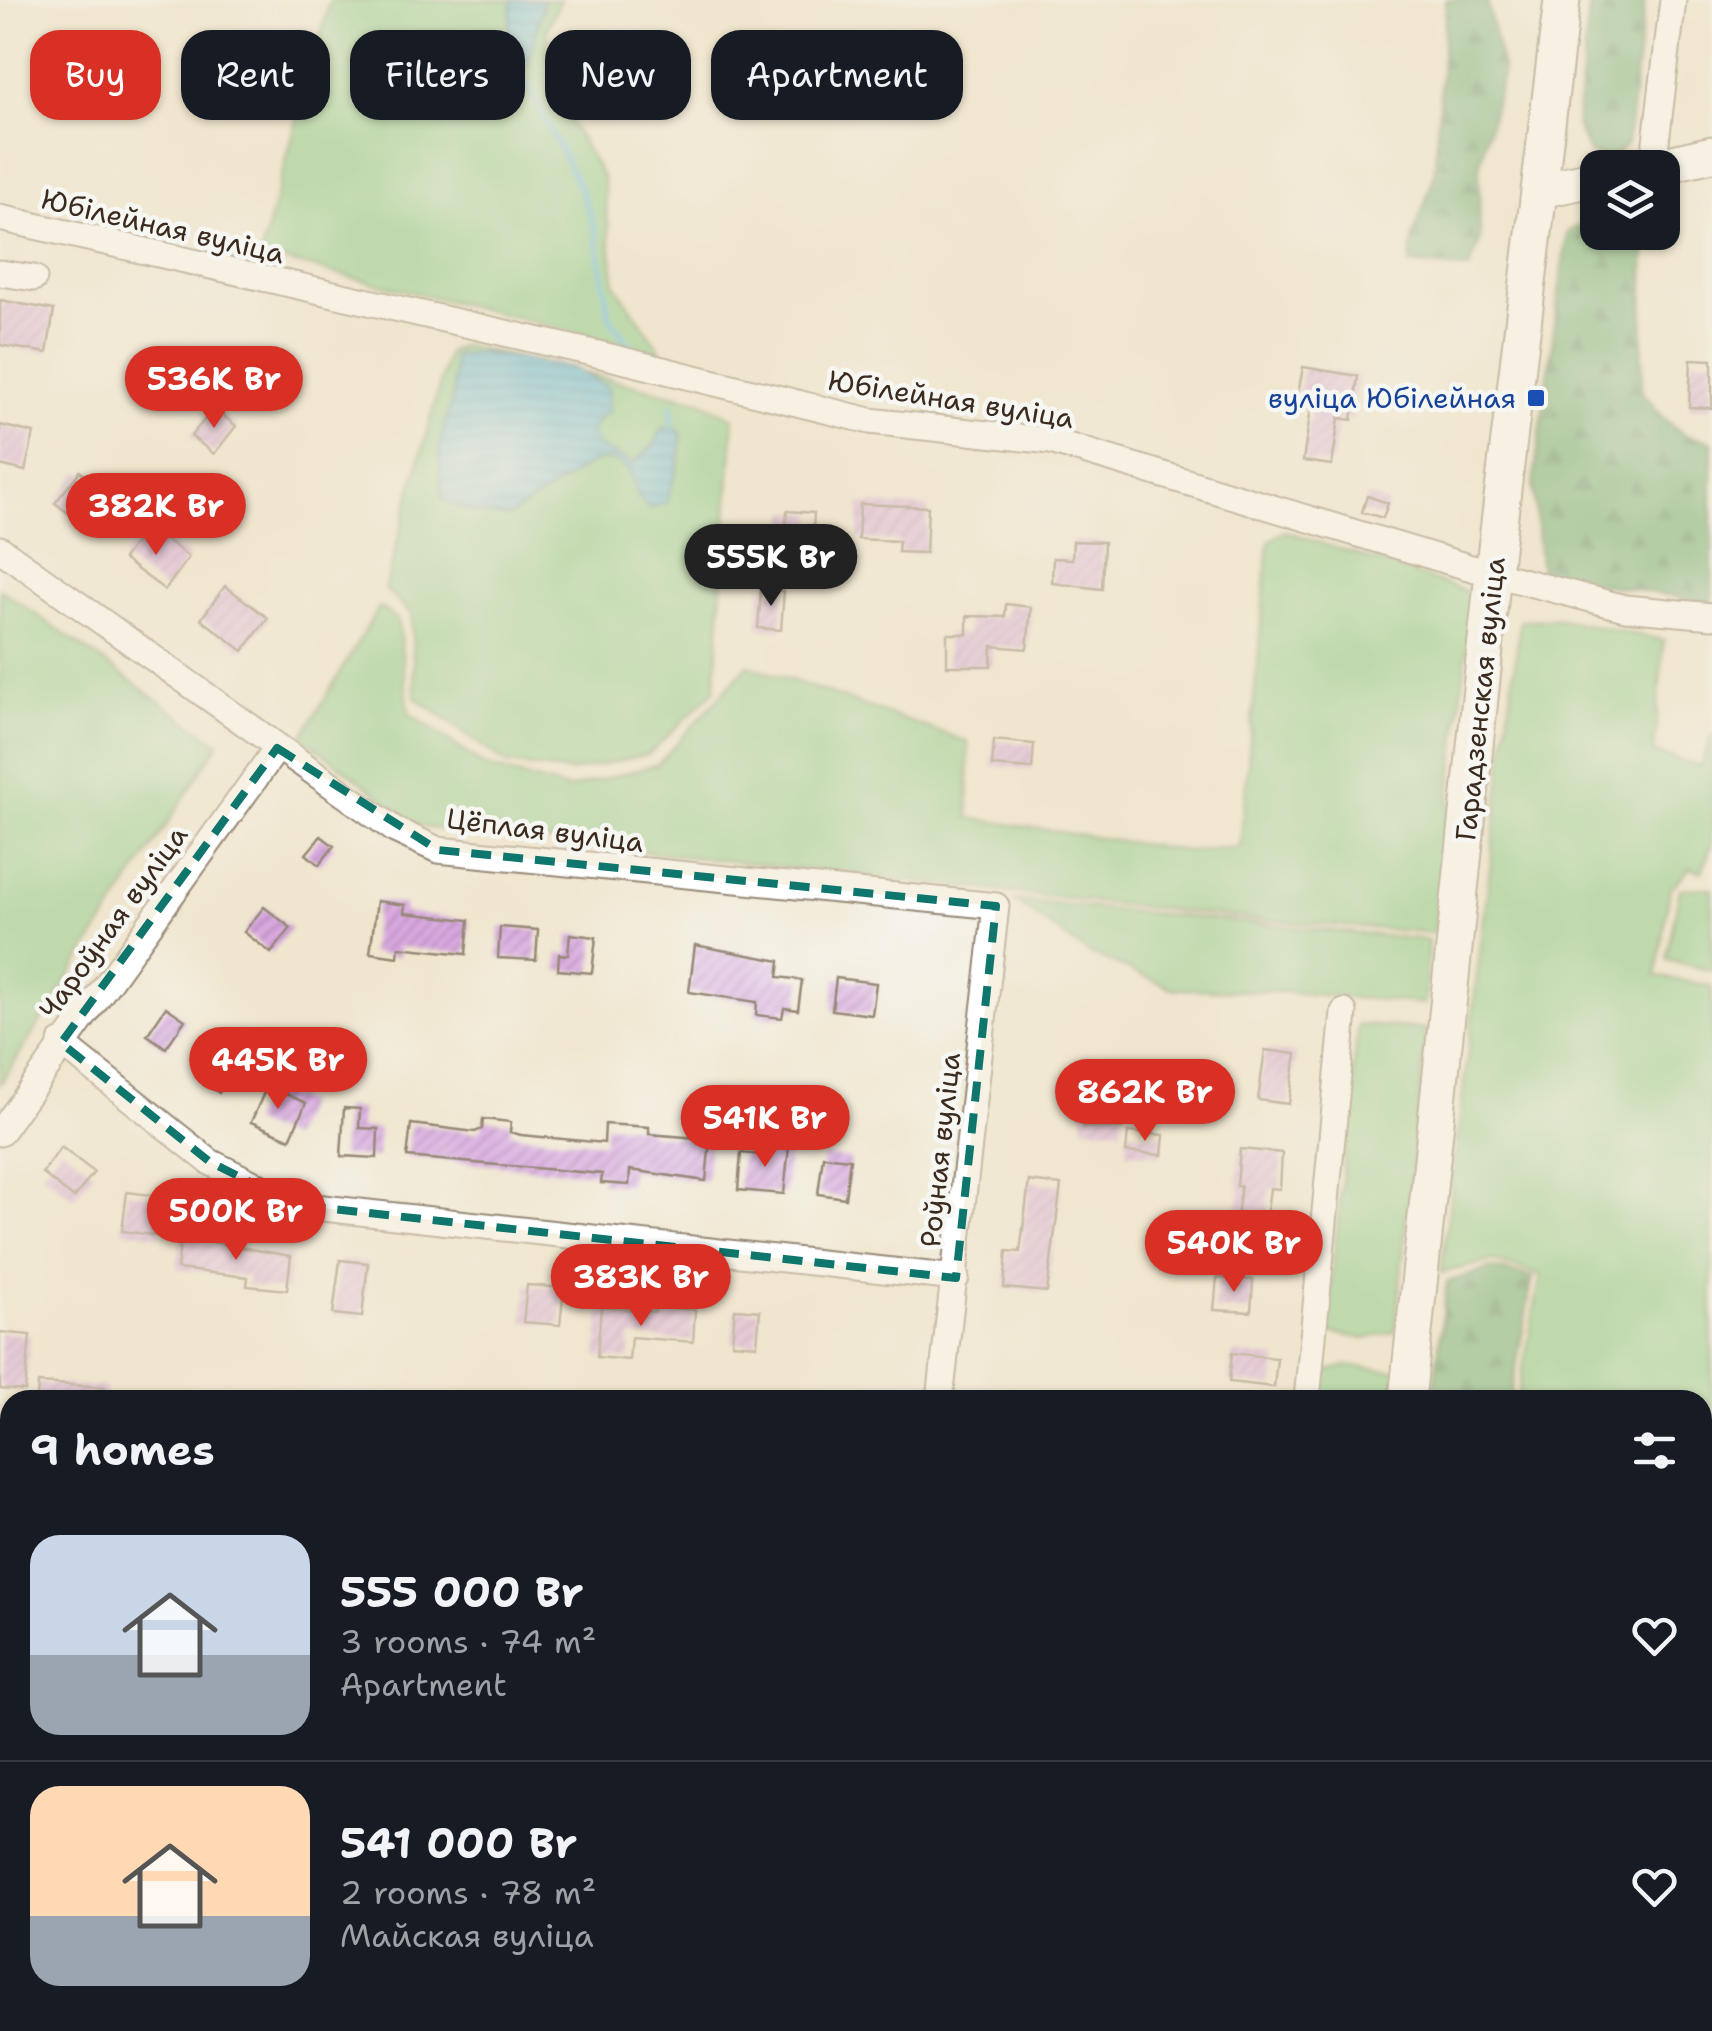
<!DOCTYPE html>
<meta charset="utf-8">
<style>
body{margin:0;font-family:"Shantell Sans",sans-serif;background:#242831;color:#f1f3f6;height:100vh;display:flex;flex-direction:column;font-size:38px;white-space:nowrap}
*{box-sizing:border-box;margin:0}
p{font-size:32px;color:#9ea1a6}
.icon{flex:none;width:55px;height:55px;fill:none;stroke:currentColor;stroke-width:2;stroke-linecap:round;stroke-linejoin:round}
.map{position:relative;flex:1;overflow:hidden}
.details{position:absolute;left:0px;top:1390px;width:1712px;height:642px;display:flex;flex-direction:column;background:#171b24;border-radius:30px 30px 0 0;box-shadow:0 2px 8px #0004}
.details>*{flex:none}
.hud{position:absolute;left:30px;top:30px;width:1000px;height:90px;display:flex;gap:20px}
.tools{position:absolute;left:1580px;top:150px;display:grid;gap:20px}
.tools a{display:grid;place-items:center;width:100px;height:100px;border-radius:20px;background:#171b24;box-shadow:0 2px 8px #0004;font-size:50px}
.price{position:absolute;translate:-50% -85px;padding:0 22px;border-radius:35px;background:#d93025;color:#fff;font-size:32px;line-height:65px;filter:drop-shadow(0 2px 5px #0008)}
.price::after{content:'';position:absolute;left:50%;top:60px;width:30px;height:22px;margin-left:-15px;background:inherit;clip-path:polygon(0 0,100% 0,50% 100%)}
.price.active{background:#222;color:#fff}
ul{padding:0;list-style:none}
li{display:flex;align-items:center;gap:30px;height:250px;padding:0 30px}
li+li{border-top:2px solid #363941}
li span{display:grid;place-items:center;flex:none;width:280px;height:200px;border-radius:30px;color:#555}
li>.icon{margin-inline-start:auto}
span .icon{width:120px;height:120px;fill:#fffc;stroke-width:1}
li b{font-size:42px}
h2{display:flex;justify-content:space-between;align-items:center;height:120px;padding:0 30px;font-size:42px}
.tag{padding:0 35px;border-radius:30px;background:#171b24;box-shadow:0 2px 8px #0004;font-size:35px;line-height:90px}
.tag.active{background:#d93025;color:#fff}
.map>svg:first-child{display:block}
.green{fill:#84cb86;stroke:#607a52;stroke-width:2.5}
.forest{fill:url(#forest-firs);stroke:#536c48;stroke-width:2.5}
.water{fill:url(#water-rules);stroke:#4c727c;stroke-width:2.5}
.lines{fill:none;stroke-linecap:round;stroke-linejoin:round}
.stream{stroke:#5cb9da;stroke-width:6}
.building{fill:url(#building-hatch)}
.street-casing{stroke:#968876;stroke-width:29}
.secondary-casing{stroke:#968876;stroke-width:39}
.street{stroke:#fff;stroke-width:25}
.secondary{stroke:#fff;stroke-width:35}
.marked{fill:none;stroke:#0f766e;stroke-width:8;stroke-dasharray:20 12;stroke-linejoin:round}
.transit-dot{fill:#1a4fb4;stroke:#f6f6f2;stroke-width:4}
.labels{text-anchor:middle;dominant-baseline:central;stroke-width:9;stroke-linejoin:round;paint-order:stroke}
.street-label{font-size:28px;fill:#3b2a1e;stroke:#f6f6f2}
.transit-label{font-size:28px;fill:#164399;stroke:#f6f6f2;text-anchor:end}
</style>
<div class="map">
<svg width="1712" height="2031" viewBox="0 0 1712 2031">
<defs>
<pattern id="forest-firs" width="22" height="20" patternUnits="userSpaceOnUse" patternTransform="scale(2.5)"><rect width="22" height="20" fill="#6baf73"/><path d="M5 1l3.5 6h-7zM16 11l3.5 6h-7z" fill="#598f5e"/></pattern>
<pattern id="water-rules" width="6" height="5" patternUnits="userSpaceOnUse" patternTransform="scale(2.5)"><rect width="6" height="5" fill="#5cb9da"/><path d="M0 2.5h6" fill="none" stroke="#4d97b0"/></pattern>
<pattern id="building-hatch" width="6" height="6" patternUnits="userSpaceOnUse" patternTransform="scale(2.5)"><rect width="6" height="6" fill="#d9a8e0"/><path d="M-1 1l2-2M0 6l6-6M5 7l2-2" fill="none" stroke="#b189b5"/></pattern>
</defs>
<rect width="100%" height="100%" fill="#f6f6f2"/>
<filter id="ink" filterUnits="userSpaceOnUse"><feTurbulence type="fractalNoise" baseFrequency=".01" numOctaves="2"/><feDisplacementMap in="SourceGraphic" scale="20" xChannelSelector="R" yChannelSelector="G"/><feConvolveMatrix kernelMatrix="1 2 1 2 8 2 1 2 1" color-interpolation-filters="sRGB"/></filter>
<filter id="wash" filterUnits="userSpaceOnUse"><feTurbulence type="fractalNoise" baseFrequency=".0048" numOctaves="4" result="noise"/><feDisplacementMap in="SourceGraphic" scale="40" xChannelSelector="R" yChannelSelector="G"/><feGaussianBlur stdDeviation="2.25" result="paint"/><feColorMatrix in="noise" values="0 0 0 0 0 0 0 0 0 0 0 0 0 0 0 0 0 1.4 0 .05"/><feComposite in="paint" operator="in"/></filter>
<g filter="url(#wash)">
<rect width="100%" height="100%" fill="#f0e6ce"/>
<!-- green -->
<path class="green" d="M330 0H512L505 66 536 24 544 0H561L547 29 554 94 603 178 615 284 663 354 260 255Z
M464 345 699 400 734 418 715 690 649 754 570 772 507 764 415 697 411 614 385 589 448 352Z
M1285 531 1473 593 1435 933 1249 919 421 827 302 737 379 607 398 620 409 713 485 766 568 789 658 764 748 665 968 742 969 818 1186 851 1240 847 1269 541Z
M0 589 219 743 0 1085Z
M1556 618 1664 640 1654 753 1701 766 1712 734V843L1702 872 1690 868 1670 889 1656 976 1712 986V1463H1703L1702 1400H1517L1541 1275 1492 1261 1441 1273 1520 621Z
M1712 888V971L1666 959 1680 889Z
M1013 900 1428 940 1425 1004 1283 992 1174 989 1088 953Z
M1358 1025 1427 1029 1395 1332 1365 1339 1326 1332Z
M1346 1366 1399 1371 1395 1400H1314L1317 1374Z
M1703 1493H1712V1708L1703 1709Z
M0 1826 10 1827V1961L0 1959Z
M1703 1979H1712V2031H1490L1491 2022H1702Z"/>
<!-- forest -->
<path class="forest" d="M1446 0H1487L1503 72 1479 167 1480 241 1469 270 1410 264 1413 236 1434 176Z
M1590 0H1645L1627 144 1608 161 1588 152 1576 126Z
M1597 216 1598 232 1645 233 1642 391 1663 418 1685 435 1712 441V603L1541 574 1533 485 1567 232Z
M1491 1268 1533 1277 1510 1400H1432L1447 1282Z"/>
<!-- water -->
<path class="water" d="M512 0H544L528 66 521 72 505 67Z
M480 352 572 367 608 387 609 413 601 415 591 431 596 446 633 463 655 444 661 430 672 427 682 434 679 463 666 503 649 509 638 496 629 470 611 460 592 462 509 517 470 512 442 499 439 447 453 394 454 355Z"/>
<g class="lines">
<!-- stream -->
<path class="stream" d="M521 72 580 189 595 228 609 316 633 351
M672 427V406"/>
</g>
<g id="blocks">
<!-- building -->
<path class="building" d="M0 300 54 310 47 353 0 345Z
M1691 359 1712 360V408L1689 407Z
M1303 367 1358 376 1352 420 1339 418 1332 465 1303 461 1311 408 1296 406Z
M214 408 236 426 214 454 191 436Z
M0 425 34 433 25 471 0 465Z
M80 471 120 503 96 534 55 503Z
M1367 496 1388 503 1383 518 1362 512Z
M860 504 928 507 926 553 898 552 899 541 858 539Z
M787 511 814 513 811 560 783 557Z
M148 526 189 557 165 590 123 559Z
M1073 541 1104 542 1102 589 1052 583 1053 558 1072 559Z
M225 586 268 618 243 651 201 619Z
M761 589 784 591 781 630 758 628Z
M1006 604 1031 607 1027 649 992 646 991 666H947V634H967V616L1005 617Z
M994 740 1034 744 1032 769 992 766Z
M321 836 334 846 319 865 306 854Z
M377 901 405 905 404 913 469 920 466 954 399 947 398 957 370 953Z
M264 907 291 928 271 953 244 932Z
M500 927 538 930 536 960 498 958Z
M570 934 596 937 592 973 558 970 559 954 568 955Z
M695 945 780 961 778 977 802 980 798 1010 784 1008 782 1018 756 1015 757 1002 689 992Z
M836 978 876 983 872 1015 832 1010Z
M166 1007 185 1020 166 1048 147 1035Z
M1265 1050 1296 1054 1289 1104 1258 1100Z
M215 1051 238 1069 219 1093 196 1075Z
M1085 1058 1124 1059 1122 1129 1083 1127Z
M267 1086 306 1103 290 1139 251 1122Z
M344 1108 360 1109 359 1128 378 1129 377 1158 341 1156Z
M483 1119 511 1122 510 1132 521 1135 604 1143 605 1124 649 1127V1134L710 1139 706 1181 630 1170 629 1185 601 1183 602 1174 407 1157 411 1124 475 1132 482 1129Z
M1128 1132 1164 1135 1162 1155 1126 1152Z
M762 1143 789 1146 784 1194 738 1190 741 1153 761 1155Z
M61 1147 94 1172 74 1198 42 1173Z
M1240 1149 1282 1153 1280 1189 1270 1188 1263 1243 1234 1240 1241 1186H1237Z
M823 1156 850 1159 845 1198 818 1194Z
M1029 1181 1061 1185 1047 1292 1004 1288 1007 1251 1020 1252Z
M127 1192 166 1197 160 1236 122 1231Z
M181 1237 291 1256 287 1290 247 1286 248 1277 177 1269Z
M340 1260 368 1263 362 1317 333 1314Z
M1217 1278 1253 1280 1251 1312 1214 1310Z
M527 1285 564 1288 560 1325 523 1322Z
M601 1307 655 1312 656 1307 695 1310 693 1342 631 1337 629 1360 597 1357Z
M735 1309 760 1311 757 1345 732 1343Z
M0 1332 30 1335 25 1391 0 1389Z
M1232 1353 1277 1358 1274 1387 1229 1382Z
M38 1383 105 1387V1400H37Z"/>
</g>
</g>
<g filter="url(#ink)">
<use href="#blocks" fill-opacity="0" stroke="#968876" stroke-width="2.5"/>
<g class="lines">
<!-- street casing -->
<g class="street-casing">
<path id="street" d="M1653 167 1673 0
M0 218 606 356 870 421 1051 441 1468 567 1625 608 1712 616
M0 273 34 278
M0 549 395 830 438 850 996 906 940 1400
M61 1043 210 1162 296 1205 956 1278
M0 1133 277 748
M1307 1400 1344 1012
M0 1472 10 1477
M0 1806 10 1807
M1702 1956H1712
M519 2031 520 2022
M868 2031 869 2022
M1232 2031 1233 2022"/>
</g>
<!-- secondary casing -->
<g class="secondary-casing">
<path id="secondary" d="M1651 168 1712 154
M1539 190 1598 178
M1407 1400 1493 573 1562 0
M1333 2031 1334 2022"/>
</g>
<!-- street -->
<use href="#street" class="street"/>
<!-- secondary -->
<use href="#secondary" class="secondary"/>
</g>
</g>
<!-- marked area -->
<path d="M0 0H1712V2031H0ZM277 748 438 850 996 906 956 1278 296 1205 210 1162 61 1043Z" fill="#f0e6ce" fill-opacity=".55" fill-rule="evenodd"/>
<path class="marked" d="M277 748 438 850 996 906 956 1278 296 1205 210 1162 61 1043Z"/>
<!-- markers -->
<rect class="transit-dot" x="1526" y="388" width="20" height="20" rx="5"/>
<g class="labels">
<!-- street labels -->
<g class="street-label">
<text transform="translate(163 226) rotate(13)">Юбілейная вуліца</text>
<text transform="translate(951 399) rotate(9)">Юбілейная вуліца</text>
<text transform="translate(1480 699) rotate(-84)">Гарадзенская вуліца</text>
<text transform="translate(545 830) rotate(7)">Цёплая вуліца</text>
<text transform="translate(113 922) rotate(-54)">Чароўная вуліца</text>
<text transform="translate(940 1150) rotate(-84)">Роўная вуліца</text>
</g>
<!-- transit labels -->
<g class="transit-label">
<text x="1516" y="398">вуліца Юбілейная</text>
</g>
</g>
</svg>
<div class="tools">
<a><svg class="icon" aria-label="layers" viewBox="0 0 24 24"><path d="M12 4l9 5-9 5-9-5zM3 14l9 5 9-5"/></svg></a>
</div>
<b class="price" style="left:214px;top:431px">536K Br</b>
<b class="price" style="left:156px;top:558px">382K Br</b>
<b class="price active" style="left:771px;top:609px">555K Br</b>
<b class="price" style="left:278px;top:1112px">445K Br</b>
<b class="price" style="left:1145px;top:1144px">862K Br</b>
<b class="price" style="left:765px;top:1170px">541K Br</b>
<b class="price" style="left:236px;top:1263px">500K Br</b>
<b class="price" style="left:1234px;top:1295px">540K Br</b>
<b class="price" style="left:641px;top:1329px">383K Br</b>
<div class="hud">
<a class="tag active">Buy</a>
<a class="tag">Rent</a>
<a class="tag">Filters</a>
<a class="tag">New</a>
<a class="tag">Apartment</a>
</div>
<section class="details">
<h2>9 homes<svg class="icon" aria-label="filters" viewBox="0 0 24 24"><path d="M4 7h16M4 17h16"/><circle cx="9" cy="7" r="2"/><circle cx="15" cy="17" r="2"/></svg></h2>
<ul>
<li><span style="background:linear-gradient(#c9d6e8 60%,#9aa5b1 0)"><svg class="icon" aria-label="home" viewBox="0 0 24 24"><path d="M3 11l9-7 9 7M6 9v11h12V9"/></svg></span><div><b>555 000 Br</b><p>3 rooms · 74 m²</p><p>Apartment</p></div><svg class="icon" aria-label="heart" viewBox="0 0 24 24"><path d="M12 20l-8-8c-3-5 5-10 8-4 3-6 11-1 8 4z"/></svg></li>
<li><span style="background:linear-gradient(#ffd9b3 65%,#9aa5b1 0)"><svg class="icon" aria-label="home" viewBox="0 0 24 24"><path d="M3 11l9-7 9 7M6 9v11h12V9"/></svg></span><div><b>541 000 Br</b><p>2 rooms · 78 m²</p><p>Майская вуліца</p></div><svg class="icon" aria-label="heart" viewBox="0 0 24 24"><path d="M12 20l-8-8c-3-5 5-10 8-4 3-6 11-1 8 4z"/></svg></li>
</ul>
</section>
</div>
